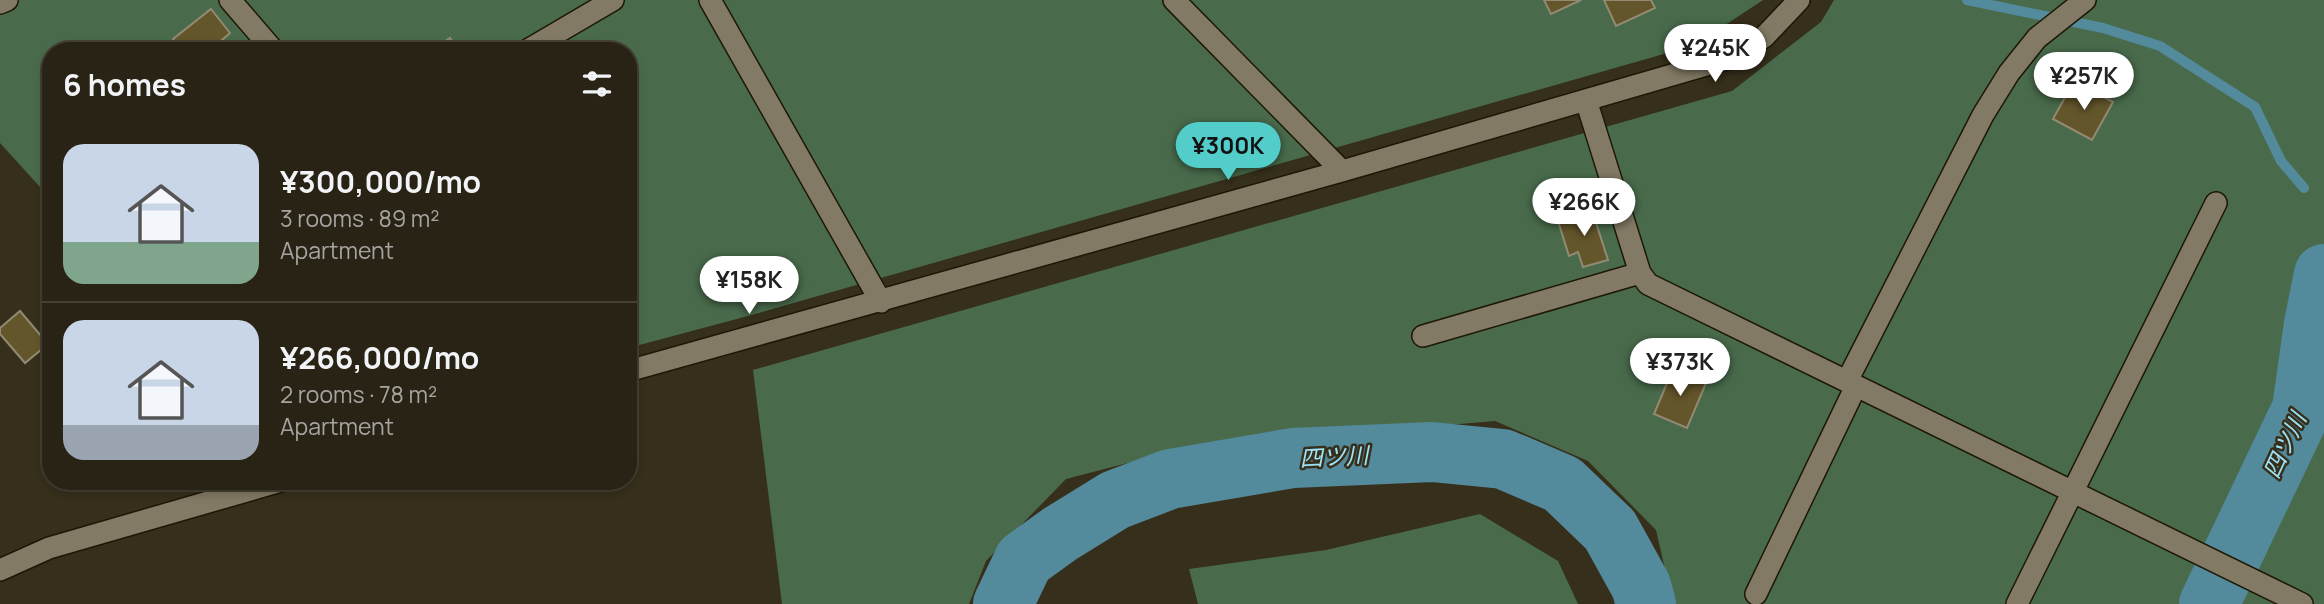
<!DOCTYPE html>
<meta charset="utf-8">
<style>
body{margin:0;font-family:Manrope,"Noto Sans JP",sans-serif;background:#302b1d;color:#f1f3f6;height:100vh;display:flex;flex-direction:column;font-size:26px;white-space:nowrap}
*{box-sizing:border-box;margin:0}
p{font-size:23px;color:#a5a4a0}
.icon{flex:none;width:38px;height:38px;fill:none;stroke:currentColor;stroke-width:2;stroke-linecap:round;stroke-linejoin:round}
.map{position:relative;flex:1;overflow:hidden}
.details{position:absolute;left:42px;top:42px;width:595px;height:448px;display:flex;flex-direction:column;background:#282314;border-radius:28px;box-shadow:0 4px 10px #0003,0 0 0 2px #444034}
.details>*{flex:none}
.price{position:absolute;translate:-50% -60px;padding:0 16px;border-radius:24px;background:#fff;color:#222;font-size:23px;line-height:46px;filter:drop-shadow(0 2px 4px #0008)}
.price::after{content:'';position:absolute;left:50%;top:42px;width:21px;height:16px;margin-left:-10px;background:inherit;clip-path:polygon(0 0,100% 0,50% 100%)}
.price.current{background:#53cdca;color:#111}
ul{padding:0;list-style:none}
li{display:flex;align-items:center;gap:21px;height:175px;padding:0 21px}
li+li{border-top:2px solid #444034}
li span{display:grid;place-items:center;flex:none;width:196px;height:140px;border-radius:21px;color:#555}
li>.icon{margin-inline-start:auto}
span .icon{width:84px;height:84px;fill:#fffc;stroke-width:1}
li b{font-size:30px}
h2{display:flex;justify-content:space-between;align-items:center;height:84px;padding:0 21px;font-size:30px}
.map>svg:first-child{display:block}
.forest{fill:#496b4c}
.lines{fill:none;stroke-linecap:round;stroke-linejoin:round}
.stream{stroke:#538a9c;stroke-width:10}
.river{stroke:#538a9c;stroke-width:60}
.building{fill:#64562b;stroke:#928a73;stroke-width:2}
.minor-casing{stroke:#1d1705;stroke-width:24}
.minor{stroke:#827a64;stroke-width:21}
.labels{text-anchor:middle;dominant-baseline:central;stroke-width:5;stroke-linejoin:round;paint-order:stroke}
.water-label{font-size:23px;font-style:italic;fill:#9ee3f9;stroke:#362f1b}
</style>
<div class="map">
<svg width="2324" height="604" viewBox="0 0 2324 604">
<rect width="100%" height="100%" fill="#362f1b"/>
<!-- forest -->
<path class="forest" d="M0 0H1763L1695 45 748 316 628 348V51H51V199L0 143Z
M1834 0H2324V604H1673L1656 530 1588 461 1495 421 1189 447 1066 479 986 561 969 604H782L753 370 1732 91 1821 22Z
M1480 514 1558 561 1578 604H1198L1189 569 1326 550Z"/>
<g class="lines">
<!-- stream -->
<path class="stream" d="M1967 0 2103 28 2160 46 2255 107 2281 161 2304 188"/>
<!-- river -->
<path class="river" d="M1003 604 1024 560 1060 534 1115 500 1170 479 1293 458 1432 452 1503 459 1562 484 1610 530 1641 586 1646 604
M2209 604 2302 409 2314 324 2324 274"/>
</g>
<!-- building -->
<path class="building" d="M1544 0H1581L1551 14Z
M1604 0H1651L1655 8 1616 26Z
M211 9 230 33 209 51H182L173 39Z
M450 38 459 51H431Z
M2085 87 2113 102 2092 140 2053 119 2068 92 2079 98Z
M1592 210 1608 260 1583 267 1578 252 1569 256 1558 221Z
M20 311 48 344 25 363 0 334V328Z
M1673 369 1706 383 1687 428 1654 414Z"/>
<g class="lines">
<!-- minor casing -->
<g class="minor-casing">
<path id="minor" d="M230 0 274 51
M710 0 881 302
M1174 0 1342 171
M0 3 7 0
M526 51 613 0
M1586 100 1640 273 1648 284 2302 604
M1423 336 1640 273
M628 371 1342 171 1727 59 1764 37 1799 0
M1847 381 1983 115 2009 73 2037 38 2085 0
M0 570 49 548 281 481
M1756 594 1856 386
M2017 604 2216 203"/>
</g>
<!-- minor -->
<use href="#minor" class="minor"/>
</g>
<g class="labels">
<!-- water labels -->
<g class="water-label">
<text transform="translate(2284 445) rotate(-65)">四ツ川</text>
<text transform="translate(1334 456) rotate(-3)">四ツ川</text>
</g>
</g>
</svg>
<b class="price" style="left:1715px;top:84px">¥245K</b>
<b class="price" style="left:2084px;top:112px">¥257K</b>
<b class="price current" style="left:1228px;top:182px">¥300K</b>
<b class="price" style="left:1584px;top:238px">¥266K</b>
<b class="price" style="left:749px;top:316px">¥158K</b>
<b class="price" style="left:1680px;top:398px">¥373K</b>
<section class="details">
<h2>6 homes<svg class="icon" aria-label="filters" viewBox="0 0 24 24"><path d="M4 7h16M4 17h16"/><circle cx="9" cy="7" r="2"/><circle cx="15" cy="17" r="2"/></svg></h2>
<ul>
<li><span style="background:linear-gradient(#c9d6e8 70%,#7fa58c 0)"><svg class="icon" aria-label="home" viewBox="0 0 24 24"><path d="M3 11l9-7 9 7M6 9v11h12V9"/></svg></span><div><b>¥300,000/mo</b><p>3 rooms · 89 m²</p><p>Apartment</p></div></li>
<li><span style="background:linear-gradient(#c9d6e8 75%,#9aa5b1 0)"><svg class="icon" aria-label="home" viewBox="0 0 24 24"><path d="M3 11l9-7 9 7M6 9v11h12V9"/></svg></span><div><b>¥266,000/mo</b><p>2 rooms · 78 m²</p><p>Apartment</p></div></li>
</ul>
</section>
</div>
